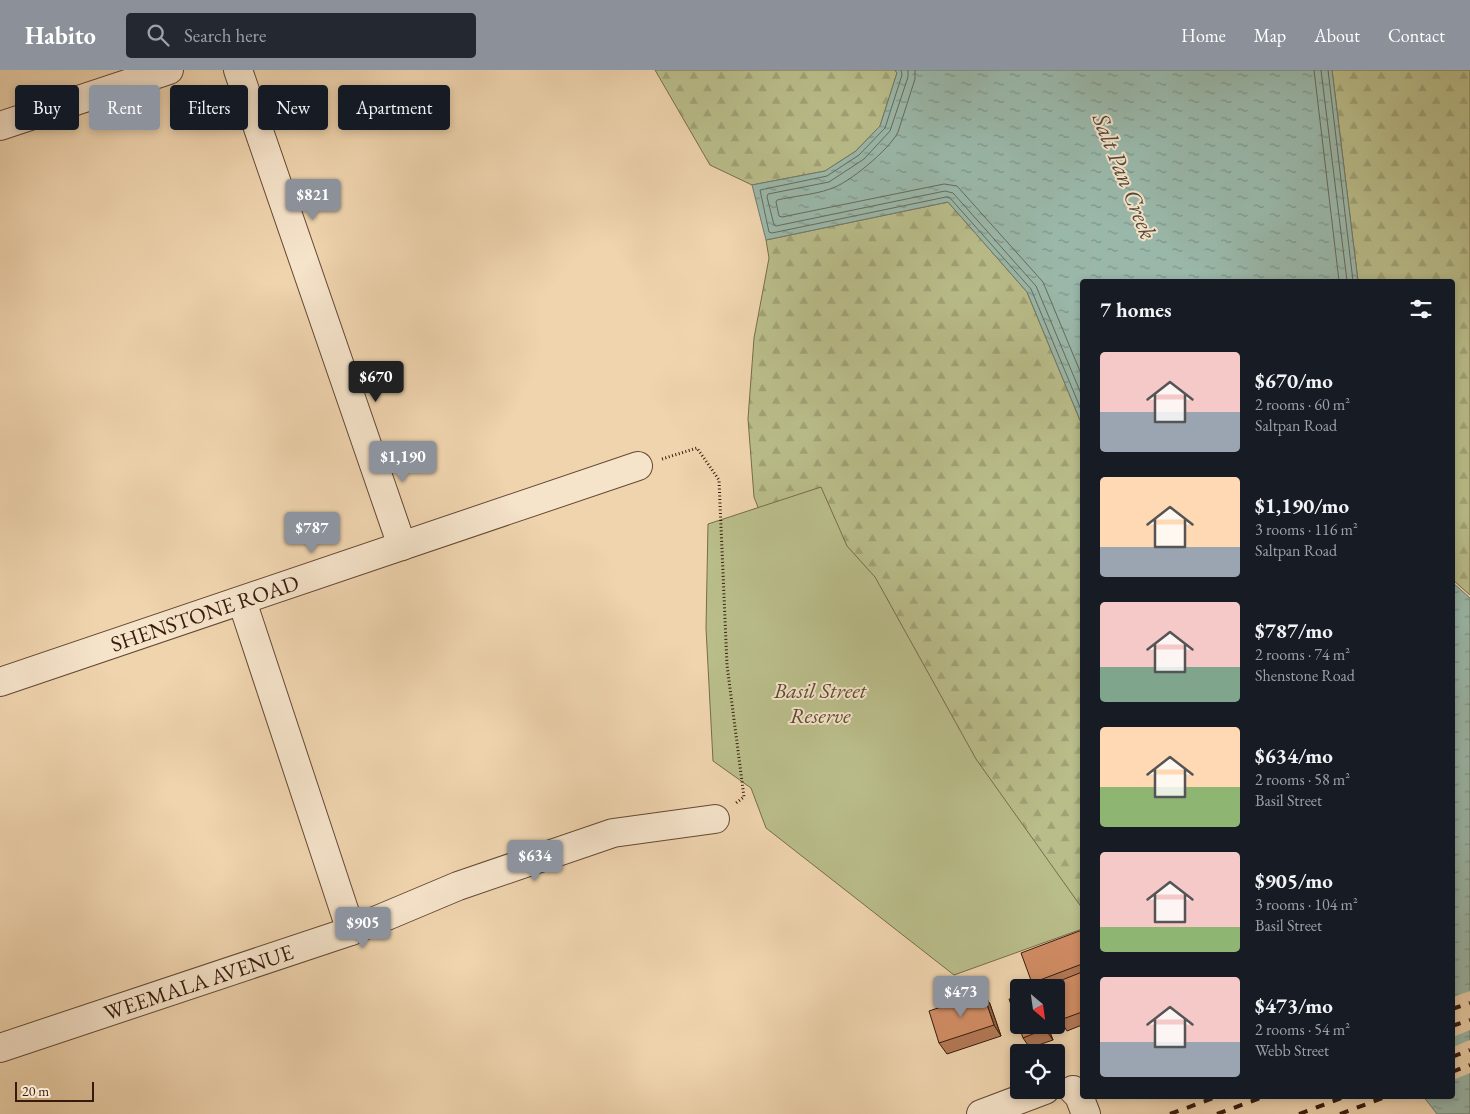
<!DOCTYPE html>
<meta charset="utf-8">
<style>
body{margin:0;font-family:"EB Garamond",serif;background:#242831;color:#f1f3f6;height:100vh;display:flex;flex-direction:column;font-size:19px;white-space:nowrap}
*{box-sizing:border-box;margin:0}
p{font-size:16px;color:#9ea1a6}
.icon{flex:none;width:28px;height:28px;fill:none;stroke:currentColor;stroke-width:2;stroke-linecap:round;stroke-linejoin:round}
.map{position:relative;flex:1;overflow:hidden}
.details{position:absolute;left:1080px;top:209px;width:375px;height:820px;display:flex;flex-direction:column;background:#171b24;border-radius:5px;box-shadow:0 2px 8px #0003}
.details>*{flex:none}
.guide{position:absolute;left:15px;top:15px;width:475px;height:45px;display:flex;gap:10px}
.needle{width:32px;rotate:151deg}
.controls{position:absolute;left:1010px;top:909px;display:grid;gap:10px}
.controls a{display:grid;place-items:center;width:55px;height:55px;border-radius:5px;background:#171b24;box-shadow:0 2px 8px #0003;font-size:25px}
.scale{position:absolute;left:15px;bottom:12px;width:79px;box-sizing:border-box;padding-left:5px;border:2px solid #361b0c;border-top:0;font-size:14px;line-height:18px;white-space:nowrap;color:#361b0c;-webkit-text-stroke:4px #f5e3ca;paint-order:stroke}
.price{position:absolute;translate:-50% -42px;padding:0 11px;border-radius:5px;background:#8c9099;color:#fff;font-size:16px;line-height:32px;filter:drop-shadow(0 1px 2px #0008)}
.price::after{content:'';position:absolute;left:50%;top:30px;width:15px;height:11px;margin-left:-8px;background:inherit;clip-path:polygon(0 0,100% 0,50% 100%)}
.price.current{background:#222;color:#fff}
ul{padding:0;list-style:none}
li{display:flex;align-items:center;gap:15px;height:125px;padding:0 20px}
li span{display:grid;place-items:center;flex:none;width:140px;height:100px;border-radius:5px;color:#555}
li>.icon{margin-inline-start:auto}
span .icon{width:60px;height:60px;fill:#fffc;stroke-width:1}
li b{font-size:21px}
h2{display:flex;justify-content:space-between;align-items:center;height:60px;padding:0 20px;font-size:21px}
.tag{padding:0 18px;border-radius:5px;background:#171b24;box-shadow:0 2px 8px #0003;font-size:18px;line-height:45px}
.tag.current{background:#8c9099;color:#fff}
header{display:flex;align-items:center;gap:30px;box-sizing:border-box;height:70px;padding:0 25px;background:#8c9099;color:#fff}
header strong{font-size:24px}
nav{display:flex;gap:28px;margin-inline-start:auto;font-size:18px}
.search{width:350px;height:45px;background:#242831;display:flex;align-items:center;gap:12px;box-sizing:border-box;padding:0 18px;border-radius:5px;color:#9ea1a6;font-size:19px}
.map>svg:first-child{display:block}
.forest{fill:url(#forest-firs);stroke:#786c4b}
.green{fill:#b9bd8a;stroke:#786c4b}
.water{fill:url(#water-ripples);stroke:#72796b}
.pier{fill:#efd4ae}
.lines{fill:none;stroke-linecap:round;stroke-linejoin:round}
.shore{stroke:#686a5b;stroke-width:1}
.minor-casing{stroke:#644934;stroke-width:30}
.path{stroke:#361b0c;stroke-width:3;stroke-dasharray:1 2.5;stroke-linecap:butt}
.minor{stroke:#f5e3ca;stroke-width:28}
.rail{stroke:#361b0c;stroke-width:4;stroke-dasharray:9 9;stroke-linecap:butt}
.wall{fill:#b47856;stroke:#361b0c}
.shaded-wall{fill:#926246;stroke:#361b0c}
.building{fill:#d18c64;stroke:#361b0c}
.labels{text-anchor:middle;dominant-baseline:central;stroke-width:4;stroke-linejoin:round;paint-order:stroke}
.street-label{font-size:22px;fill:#361b0c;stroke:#f5e3ca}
.park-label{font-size:22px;font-style:italic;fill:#5d4c32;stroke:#f5e3ca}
.water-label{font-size:24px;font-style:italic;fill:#544a3b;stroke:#f5e3ca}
</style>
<header>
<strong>Habito</strong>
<div class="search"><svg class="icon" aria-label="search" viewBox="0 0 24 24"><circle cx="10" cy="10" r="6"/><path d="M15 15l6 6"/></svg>Search here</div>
<nav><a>Home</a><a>Map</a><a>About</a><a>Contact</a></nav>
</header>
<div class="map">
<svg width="1470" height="1044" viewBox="0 0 1470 1044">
<defs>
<pattern id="forest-firs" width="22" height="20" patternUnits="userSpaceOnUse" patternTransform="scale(1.25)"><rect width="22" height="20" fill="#b9bd8a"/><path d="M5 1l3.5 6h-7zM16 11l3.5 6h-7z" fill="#a0a276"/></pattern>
<pattern id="water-ripples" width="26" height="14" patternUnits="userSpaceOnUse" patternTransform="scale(1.25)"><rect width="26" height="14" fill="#9ab8aa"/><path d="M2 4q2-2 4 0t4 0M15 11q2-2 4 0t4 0" fill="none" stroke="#7e9589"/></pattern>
</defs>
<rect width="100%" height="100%" fill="#efd4ae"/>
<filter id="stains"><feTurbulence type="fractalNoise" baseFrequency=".004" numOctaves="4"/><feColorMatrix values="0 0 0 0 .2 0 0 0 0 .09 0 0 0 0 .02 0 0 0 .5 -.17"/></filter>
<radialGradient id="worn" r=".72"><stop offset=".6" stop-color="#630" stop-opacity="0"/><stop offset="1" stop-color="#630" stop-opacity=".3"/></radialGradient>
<!-- forest -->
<path class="forest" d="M655 0H895L897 3 880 56 856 81 825 101 752 115 710 95Z
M1332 0H1470V525L1453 510 1452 211H1358Z
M948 132 1027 222 1082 355V849L780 493 754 427 748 349 754 268 769 188 766 170Z"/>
<!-- green -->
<path class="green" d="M821 417 847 476 875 507 976 689 1082 838V859L954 905 766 758 751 718 713 691 706 558 708 454Z"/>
<!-- water -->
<path class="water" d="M895 0H1332L1358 211H1082V355L1027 222 948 132 766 170 752 115 825 101 856 81 880 56 897 3Z
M1453 513 1470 528V1044H1437L1423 1026H1452Z"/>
<!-- pier -->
<path class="pier" d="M1470 921V960L1453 967V927Z
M1470 970V1003L1453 1010V977Z"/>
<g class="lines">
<!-- shore -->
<path class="shore" d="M901 0 902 5 885 58 859 85 827 106 760 120 769 162 772 163 946 127 950 128 1031 219 1082 342
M908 0V7L890 61 864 89 829 112 768 124 767 127 774 155 776 156 945 121 953 123 1036 216 1082 326
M915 0V9L898 62C890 79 848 114 830 119 813 125 794 126 777 130L776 132 779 146 782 147 944 114 957 116 1043 212 1082 306
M1314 0 1339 211
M1321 0 1347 211
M1328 0 1353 211"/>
<!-- minor casing -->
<g class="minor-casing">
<g id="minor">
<path d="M238 0 402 476"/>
<path d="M0 56 169 0"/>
<path id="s1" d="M0 612 638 396"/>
<path d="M351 861 458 816 613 763 715 749"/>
<path id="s2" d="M0 978 351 861 242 531"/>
<path d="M1073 1020 1079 1026 1086 1044"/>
<path d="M981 1044 1045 1020"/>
</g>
</g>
<!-- path -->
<path class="path" d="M662 389 697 378 719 410 727 595 744 727 736 733"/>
<!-- minor -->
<use href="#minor" class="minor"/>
<!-- rail -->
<path class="rail" d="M1452 939 1470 933
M1452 956 1470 950
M1452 987 1470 980
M1452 1002 1470 995
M1170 1044 1219 1026
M1217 1044 1266 1026
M1299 1044 1347 1026
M1340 1044 1388 1026"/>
</g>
<!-- wall -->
<path class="wall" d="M1082 860V955L1067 961 1060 950 1056 918H1035L1032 913Z
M983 923 990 934 1001 966 947 984 939 973Z
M1047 955 1053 970 1030 978 1023 968Z"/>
<!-- shaded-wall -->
<path class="shaded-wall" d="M983 923 990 934 1001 966 994 955Z
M1044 955H1047L1053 970 1045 959Z"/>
<!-- building -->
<path class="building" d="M1082 860V894L1032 913 1021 883Z
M1082 902V942L1060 950 1056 942V918H1042Z
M983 923 994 955 939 973 929 941Z
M1019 926V955H1044L1045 959 1023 968 1009 929Z"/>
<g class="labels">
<!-- street labels -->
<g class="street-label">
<text stroke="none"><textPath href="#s1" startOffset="216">SHENSTONE ROAD</textPath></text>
<text stroke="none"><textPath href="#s2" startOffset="209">WEEMALA AVENUE</textPath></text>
</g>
<!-- park labels -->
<g class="park-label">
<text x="820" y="620">Basil Street<tspan x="820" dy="25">Reserve</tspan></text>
</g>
<!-- water labels -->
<g class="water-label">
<text transform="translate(1125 106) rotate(68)">Salt Pan Creek</text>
</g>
</g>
<rect width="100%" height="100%" filter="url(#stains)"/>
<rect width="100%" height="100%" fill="url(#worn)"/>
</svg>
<div class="controls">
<a><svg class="needle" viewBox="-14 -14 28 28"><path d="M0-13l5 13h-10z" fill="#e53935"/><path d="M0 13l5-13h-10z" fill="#9ea1a6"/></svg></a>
<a><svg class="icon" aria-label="locate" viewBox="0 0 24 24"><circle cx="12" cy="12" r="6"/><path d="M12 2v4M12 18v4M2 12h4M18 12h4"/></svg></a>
</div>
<div class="scale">20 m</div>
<b class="price" style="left:313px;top:151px">$821</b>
<b class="price current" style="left:376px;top:333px">$670</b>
<b class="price" style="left:403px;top:413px">$1,190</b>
<b class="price" style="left:312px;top:484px">$787</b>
<b class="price" style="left:535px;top:812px">$634</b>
<b class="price" style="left:363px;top:879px">$905</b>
<b class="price" style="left:961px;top:948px">$473</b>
<div class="guide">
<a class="tag">Buy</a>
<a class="tag current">Rent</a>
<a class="tag">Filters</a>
<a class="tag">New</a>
<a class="tag">Apartment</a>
</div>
<section class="details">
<h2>7 homes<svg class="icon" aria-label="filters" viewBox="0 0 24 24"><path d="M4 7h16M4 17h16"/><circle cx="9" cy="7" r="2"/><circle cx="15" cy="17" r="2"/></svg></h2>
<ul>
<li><span style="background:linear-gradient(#f6c9c9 60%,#9aa5b1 0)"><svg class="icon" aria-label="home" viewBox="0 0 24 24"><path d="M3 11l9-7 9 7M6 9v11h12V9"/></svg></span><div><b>$670/mo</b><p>2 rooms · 60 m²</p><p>Saltpan Road</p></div></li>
<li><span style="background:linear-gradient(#ffd9b3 70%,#9aa5b1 0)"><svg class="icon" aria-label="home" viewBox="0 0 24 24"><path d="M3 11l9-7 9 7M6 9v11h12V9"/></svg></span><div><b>$1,190/mo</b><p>3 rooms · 116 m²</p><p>Saltpan Road</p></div></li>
<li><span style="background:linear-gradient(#f6c9c9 65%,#7fa58c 0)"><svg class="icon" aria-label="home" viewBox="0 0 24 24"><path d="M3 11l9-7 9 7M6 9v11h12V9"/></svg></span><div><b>$787/mo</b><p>2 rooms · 74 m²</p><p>Shenstone Road</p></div></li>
<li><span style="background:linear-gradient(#ffd9b3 60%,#8fb573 0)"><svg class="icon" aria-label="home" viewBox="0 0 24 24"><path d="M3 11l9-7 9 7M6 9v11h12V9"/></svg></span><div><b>$634/mo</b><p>2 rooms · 58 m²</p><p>Basil Street</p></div></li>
<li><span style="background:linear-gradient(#f6c9c9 75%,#8fb573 0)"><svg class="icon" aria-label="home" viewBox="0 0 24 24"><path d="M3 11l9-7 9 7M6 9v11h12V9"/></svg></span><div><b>$905/mo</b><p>3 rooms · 104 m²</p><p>Basil Street</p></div></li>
<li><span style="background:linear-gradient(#f6c9c9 65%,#9aa5b1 0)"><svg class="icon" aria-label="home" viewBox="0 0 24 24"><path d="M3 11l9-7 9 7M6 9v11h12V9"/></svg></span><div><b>$473/mo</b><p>2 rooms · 54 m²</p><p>Webb Street</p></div></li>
</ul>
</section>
</div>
